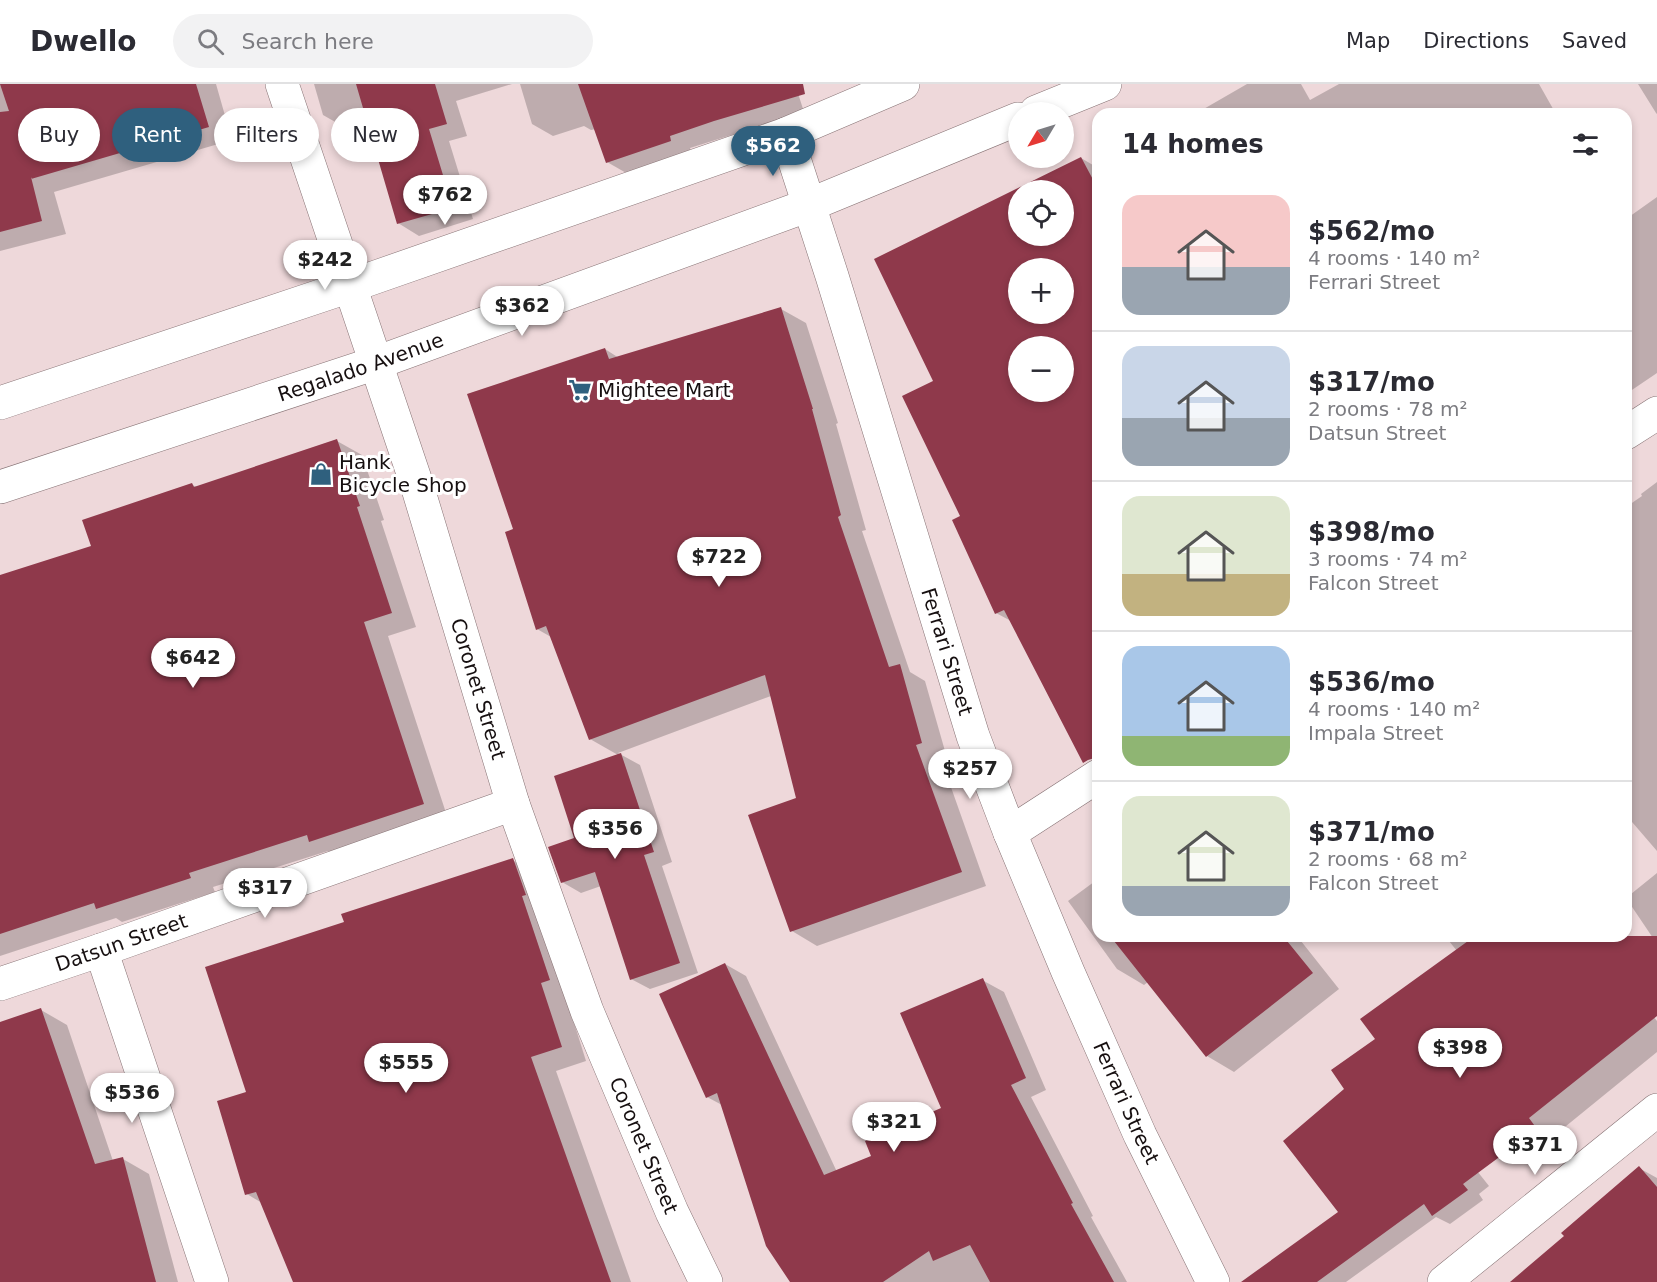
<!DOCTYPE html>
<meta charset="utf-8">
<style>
body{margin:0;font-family:"DejaVu Sans",sans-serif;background:#f2f2f3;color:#2b2b33;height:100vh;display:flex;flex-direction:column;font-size:22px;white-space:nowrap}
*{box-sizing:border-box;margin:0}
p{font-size:20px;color:#7c7c81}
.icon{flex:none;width:33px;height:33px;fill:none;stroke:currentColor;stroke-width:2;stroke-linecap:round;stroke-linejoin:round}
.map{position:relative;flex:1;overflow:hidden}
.panel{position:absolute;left:1092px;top:24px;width:540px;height:834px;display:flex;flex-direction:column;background:#fff;border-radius:18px;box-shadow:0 3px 9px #0003}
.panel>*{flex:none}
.top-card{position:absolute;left:18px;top:24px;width:570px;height:54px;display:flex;gap:12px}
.needle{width:39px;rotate:232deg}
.tools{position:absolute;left:1008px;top:18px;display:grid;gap:12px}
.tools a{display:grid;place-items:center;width:66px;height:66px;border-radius:50%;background:#fff;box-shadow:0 3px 9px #0003;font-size:30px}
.price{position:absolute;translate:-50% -51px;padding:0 14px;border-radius:21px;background:#fff;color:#222;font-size:20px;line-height:39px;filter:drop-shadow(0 2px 3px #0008)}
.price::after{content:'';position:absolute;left:50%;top:36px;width:18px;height:14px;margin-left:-9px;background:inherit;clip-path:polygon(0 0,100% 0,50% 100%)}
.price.on{background:#2f607e;color:#fff}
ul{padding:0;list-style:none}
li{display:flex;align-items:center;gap:18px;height:150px;padding:0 30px}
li+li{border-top:2px solid #e1e1e2}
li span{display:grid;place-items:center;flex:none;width:168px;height:120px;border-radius:18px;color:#555}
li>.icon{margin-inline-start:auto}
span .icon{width:72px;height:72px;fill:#fffc;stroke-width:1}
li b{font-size:26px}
h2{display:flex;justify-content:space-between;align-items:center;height:72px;padding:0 30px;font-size:26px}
.chip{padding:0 21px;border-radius:27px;background:#fff;box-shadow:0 3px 9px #0003;font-size:21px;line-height:54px}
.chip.on{background:#2f607e;color:#fff}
header{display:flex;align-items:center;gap:36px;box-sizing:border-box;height:84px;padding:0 30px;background:#fff;border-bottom:2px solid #e1e1e2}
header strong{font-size:28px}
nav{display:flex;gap:33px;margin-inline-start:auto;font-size:21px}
.search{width:420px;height:54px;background:#f2f2f3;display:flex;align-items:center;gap:15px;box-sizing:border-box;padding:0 21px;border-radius:33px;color:#7c7c81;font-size:22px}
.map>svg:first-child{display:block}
.shadow{fill:#0003;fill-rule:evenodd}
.building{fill:#8f394b;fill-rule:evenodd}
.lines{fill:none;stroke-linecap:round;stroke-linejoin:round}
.minor-casing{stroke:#877375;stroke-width:34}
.secondary-casing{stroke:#877375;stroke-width:34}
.minor{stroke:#fff;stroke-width:33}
.secondary{stroke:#fff;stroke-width:33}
.labels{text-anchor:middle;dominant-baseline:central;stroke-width:6;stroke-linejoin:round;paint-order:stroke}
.street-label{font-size:20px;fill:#160f10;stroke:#fff}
.poi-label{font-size:20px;fill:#160f10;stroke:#fff;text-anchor:start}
</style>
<header>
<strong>Dwello</strong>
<div class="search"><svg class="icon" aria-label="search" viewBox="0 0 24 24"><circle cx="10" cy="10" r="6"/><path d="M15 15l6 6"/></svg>Search here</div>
<nav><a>Map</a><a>Directions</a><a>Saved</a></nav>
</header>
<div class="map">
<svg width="1657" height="1198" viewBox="0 0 1657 1198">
<rect width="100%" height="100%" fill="#eed8da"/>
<!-- shadow -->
<path class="shadow" d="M0 0H216L232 56 54 108 66 150 0 167Z
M314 0H512L456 17 467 52 449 57 473 135 419 152 398 139 368 37 344 43 323 31Z
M520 0H795L804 28 690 64 691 69 628 90 607 78 596 45 591 46 584 42 553 52 532 40Z
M1247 0H1301L1310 16 1339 0H1539L1556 30H1195Z
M1638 0H1657V30L1656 29Z
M1081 74 1098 84V247L1064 198V184H1018V230H1059L1098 315V676L1076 663 1011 537 996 529 962 433 935 298 876 176ZM1018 106H1064V152H1018ZM1018 262H1064V308H1018Z
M1657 113V289L1626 310V135Z
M781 225 806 239 838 339 836 340 866 446 862 447 910 588 925 597 947 674 941 675 986 802 817 862 792 847 798 715 771 612 618 669 640 681 672 778 662 782 698 889 650 905 631 895 601 802 581 809 562 798 618 671 590 655 551 553 537 545 515 446 605 265 619 274Z
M337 357 362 371 384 436 381 437 416 543 388 552 448 735 336 771 328 767 213 803 215 808 122 838 116 834 0 872V493L93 462 192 401 197 403Z
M1657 398V767L1626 731V674L1629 671 1626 668V423L1642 412 1641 410Z
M512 776 538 791 566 913 586 977 556 987 631 1198H295L262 1119 247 1110 248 1009 346 839Z
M1657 789V860L1626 814Z
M1098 795V852H1297L1339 905 1234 988 1207 972 1148 898 1144 901 1117 885 1068 817Z
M1445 852H1589L1657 937V968L1544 1060 1517 1044 1457 867Z
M725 880 746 892 837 1088 872 1073 943 1025 982 896 1004 908 1046 1006 1031 1013 1093 1132 1091 1133 1127 1198H792L722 1021 707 1013Z
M41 926 67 941 113 1077 123 1075 149 1090 178 1198H0V939Z
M1385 971 1489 1102 1479 1110 1483 1116 1450 1140 1436 1133 1346 1198H1283L1340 1128 1346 1005Z
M1639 1084 1657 1094V1198H1512L1566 1152Z"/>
<!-- building -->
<path class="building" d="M0 0H196L209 43 31 95V93L42 137 0 148V28L9 27Z
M356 0H435L447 40 429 45 453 124 397 140Z
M578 0H803L805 10 714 37 670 52 671 57 606 79Z
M1081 73 1098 105V673L1088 676 1083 679 1004 526 995 530 952 436 960 432 902 312 933 297 874 175ZM1018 106H1064V152H1018ZM1018 184H1064V230H1018ZM1018 262H1064V308H1018Z
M781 223 813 325H812L841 431 838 433 889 583 900 580 922 659 916 661 962 788 790 848 748 731 796 714 765 591 589 656 546 542 536 546 505 448 513 445 467 310 605 264 609 275Z
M337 355 360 422 357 423 392 529 364 538 424 720 309 758 307 751 189 789 191 794 96 825 94 819 0 850V491L91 462 82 436 192 399 194 403Z
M621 669 654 768 644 771 680 879 630 896 595 788 561 799 548 763 574 754 554 692Z
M513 774 526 811 522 812 550 896 541 899 562 963 531 973 611 1198H293L256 1108 245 1111 217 1017 246 1008 205 883 344 838 341 830Z
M1110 852H1283L1313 889 1206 973Z
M1475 852H1657V932L1529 1034 1537 1045 1463 1100 1468 1106 1432 1132 1424 1120 1317 1198H1241L1338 1128 1283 1057 1344 1005 1331 986 1375 955 1360 935Z
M725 879 824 1091 871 1072 865 1057 941 1024 900 929 983 894 1026 994 1011 1001 1073 1119 1071 1120 1114 1198H990L970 1161 933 1177 929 1167 883 1198H790L766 1162 717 1009 706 1014 659 910Z
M41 924 95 1080 123 1073 156 1198H0V938Z
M1639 1082 1657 1103V1198H1510L1564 1152 1561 1149Z"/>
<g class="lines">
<!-- minor casing -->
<g class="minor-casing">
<g id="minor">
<path id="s1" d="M282 0 416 398 513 720 587 927 672 1128 706 1198"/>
<path id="s2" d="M786 50 832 192 973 652 1010 749 1068 888 1140 1051 1213 1198"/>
<path d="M1626 349 1657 329"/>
<path d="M1010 749 1098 692"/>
<path d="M101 866 212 1198"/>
<path id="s3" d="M0 900 101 866 513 720"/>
<path d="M1444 1198 1657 1026"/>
</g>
</g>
<!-- secondary casing -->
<g class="secondary-casing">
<g id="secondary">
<path d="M1036 28 1105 0"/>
<path d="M0 319 350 202 786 50 903 0"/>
<path id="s4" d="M0 403 376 279 809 121 1018 35"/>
</g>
</g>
<!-- minor -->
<use href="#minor" class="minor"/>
<!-- secondary -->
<use href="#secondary" class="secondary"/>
</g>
<!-- icons -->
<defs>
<g id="supermarket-bare" transform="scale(1.8)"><path d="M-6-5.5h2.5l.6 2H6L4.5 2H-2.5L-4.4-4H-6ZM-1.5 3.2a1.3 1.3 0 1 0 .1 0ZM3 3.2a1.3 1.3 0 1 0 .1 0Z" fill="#2f607e" stroke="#fff" stroke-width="2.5" paint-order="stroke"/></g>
<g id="shop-bare" transform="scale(1.8)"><path d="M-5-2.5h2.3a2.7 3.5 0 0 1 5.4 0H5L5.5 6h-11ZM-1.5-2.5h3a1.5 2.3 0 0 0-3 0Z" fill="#2f607e" stroke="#fff" stroke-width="2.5" paint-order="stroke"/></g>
</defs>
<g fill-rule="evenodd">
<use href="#supermarket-bare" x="580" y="306"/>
<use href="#shop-bare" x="321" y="390"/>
</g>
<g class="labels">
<!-- street labels -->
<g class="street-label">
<text stroke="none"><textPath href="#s4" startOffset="380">Regalado Avenue</textPath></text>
<text stroke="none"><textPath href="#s2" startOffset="542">Ferrari Street</textPath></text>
<text stroke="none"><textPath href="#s1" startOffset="636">Coronet Street</textPath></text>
<text stroke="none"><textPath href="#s3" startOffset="128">Datsun Street</textPath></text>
<text stroke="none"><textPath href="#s2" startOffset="1028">Ferrari Street</textPath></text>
<text stroke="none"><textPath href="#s1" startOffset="1122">Coronet Street</textPath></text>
</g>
<!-- poi labels -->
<g class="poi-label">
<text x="598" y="306">Mightee Mart</text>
<text x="339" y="378">Hank<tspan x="339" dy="23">Bicycle Shop</tspan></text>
</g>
</g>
</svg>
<div class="tools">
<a><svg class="needle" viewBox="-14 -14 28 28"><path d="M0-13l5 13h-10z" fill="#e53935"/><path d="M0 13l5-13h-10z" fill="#7c7c81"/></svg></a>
<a><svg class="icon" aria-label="locate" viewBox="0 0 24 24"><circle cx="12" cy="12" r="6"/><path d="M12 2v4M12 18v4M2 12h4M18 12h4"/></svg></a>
<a>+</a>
<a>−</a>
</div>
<b class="price on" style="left:773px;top:93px">$562</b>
<b class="price" style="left:445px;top:142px">$762</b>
<b class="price" style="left:325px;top:207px">$242</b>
<b class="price" style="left:522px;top:253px">$362</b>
<b class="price" style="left:719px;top:504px">$722</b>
<b class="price" style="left:193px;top:605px">$642</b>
<b class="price" style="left:970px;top:716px">$257</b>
<b class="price" style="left:615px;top:776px">$356</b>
<b class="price" style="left:265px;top:835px">$317</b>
<b class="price" style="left:1460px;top:995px">$398</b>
<b class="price" style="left:406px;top:1010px">$555</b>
<b class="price" style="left:132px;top:1040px">$536</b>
<b class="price" style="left:894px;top:1069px">$321</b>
<b class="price" style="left:1535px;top:1092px">$371</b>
<div class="top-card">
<a class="chip">Buy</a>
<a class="chip on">Rent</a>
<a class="chip">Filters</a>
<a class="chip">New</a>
</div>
<section class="panel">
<h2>14 homes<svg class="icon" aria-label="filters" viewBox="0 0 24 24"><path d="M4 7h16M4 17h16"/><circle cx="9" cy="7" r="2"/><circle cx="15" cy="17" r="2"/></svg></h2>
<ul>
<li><span style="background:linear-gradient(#f6c9c9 60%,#9aa5b1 0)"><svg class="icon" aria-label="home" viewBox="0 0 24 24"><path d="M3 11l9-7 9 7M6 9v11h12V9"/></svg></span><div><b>$562/mo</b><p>4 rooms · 140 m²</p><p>Ferrari Street</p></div></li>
<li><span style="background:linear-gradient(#c9d6e8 60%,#9aa5b1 0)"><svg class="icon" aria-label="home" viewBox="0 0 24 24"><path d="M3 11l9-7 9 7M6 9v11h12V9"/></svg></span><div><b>$317/mo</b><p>2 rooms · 78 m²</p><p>Datsun Street</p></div></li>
<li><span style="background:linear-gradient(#dfe7d0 65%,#c2b280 0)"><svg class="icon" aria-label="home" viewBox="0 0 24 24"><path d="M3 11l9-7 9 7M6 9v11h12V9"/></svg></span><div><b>$398/mo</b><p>3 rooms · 74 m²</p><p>Falcon Street</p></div></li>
<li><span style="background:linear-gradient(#a9c7e8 75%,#8fb573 0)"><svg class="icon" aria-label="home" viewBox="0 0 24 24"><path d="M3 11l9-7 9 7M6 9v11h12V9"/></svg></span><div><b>$536/mo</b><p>4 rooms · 140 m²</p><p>Impala Street</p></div></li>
<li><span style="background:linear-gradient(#dfe7d0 75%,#9aa5b1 0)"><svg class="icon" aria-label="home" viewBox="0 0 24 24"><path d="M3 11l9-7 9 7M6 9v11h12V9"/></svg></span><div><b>$371/mo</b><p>2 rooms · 68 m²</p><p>Falcon Street</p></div></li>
</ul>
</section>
</div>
